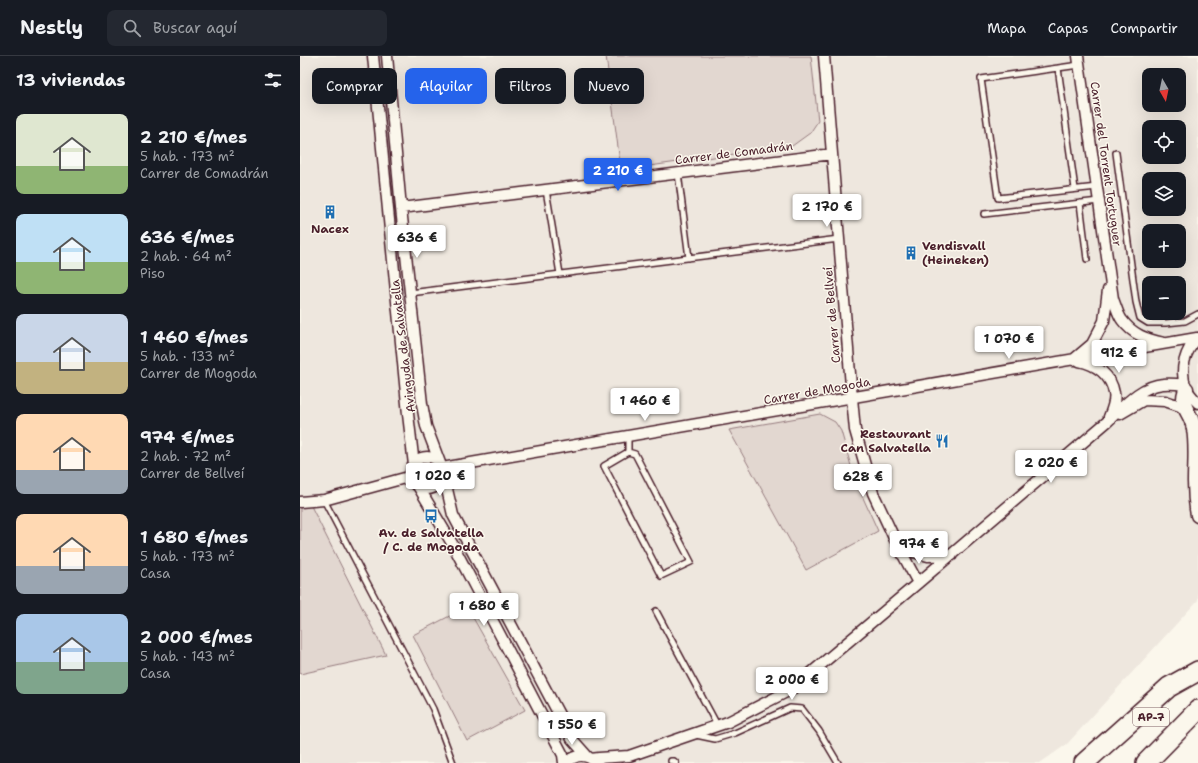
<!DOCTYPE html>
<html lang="es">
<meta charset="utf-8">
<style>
body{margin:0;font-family:"Shantell Sans",sans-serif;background:#242831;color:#f1f3f6;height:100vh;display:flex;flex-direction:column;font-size:15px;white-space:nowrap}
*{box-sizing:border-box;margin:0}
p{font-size:13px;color:#9ea1a6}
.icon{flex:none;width:22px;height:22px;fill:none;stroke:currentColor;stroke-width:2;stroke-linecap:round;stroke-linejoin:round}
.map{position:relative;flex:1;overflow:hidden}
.panel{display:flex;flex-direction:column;background:#171b24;width:300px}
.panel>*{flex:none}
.banner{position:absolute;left:12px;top:12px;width:380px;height:36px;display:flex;gap:8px}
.needle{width:26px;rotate:171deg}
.fabs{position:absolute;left:842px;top:12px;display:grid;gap:8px}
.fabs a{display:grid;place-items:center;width:44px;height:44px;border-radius:8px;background:#171b24;box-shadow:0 4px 16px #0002;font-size:20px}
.price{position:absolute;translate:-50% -34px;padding:0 9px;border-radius:4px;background:#fff;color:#222;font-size:13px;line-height:26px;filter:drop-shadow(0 1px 2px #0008)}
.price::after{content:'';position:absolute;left:50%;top:24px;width:12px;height:9px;margin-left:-6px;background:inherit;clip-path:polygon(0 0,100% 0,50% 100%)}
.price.current{background:#2563eb;color:#fff}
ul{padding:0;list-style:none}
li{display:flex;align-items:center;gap:12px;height:100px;padding:0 16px}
li span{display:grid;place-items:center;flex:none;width:112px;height:80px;border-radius:8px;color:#555}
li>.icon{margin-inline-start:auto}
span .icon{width:48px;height:48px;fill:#fffc;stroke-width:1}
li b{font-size:17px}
h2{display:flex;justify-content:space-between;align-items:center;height:48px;padding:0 16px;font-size:17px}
.tag{padding:0 14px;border-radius:8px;background:#171b24;box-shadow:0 4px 16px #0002;font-size:14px;line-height:36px}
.tag.current{background:#2563eb;color:#fff}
header{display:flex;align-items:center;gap:24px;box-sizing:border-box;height:56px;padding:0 20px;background:#171b24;border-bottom:1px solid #363941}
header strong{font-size:19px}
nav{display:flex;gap:22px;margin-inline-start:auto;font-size:14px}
.search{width:280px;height:36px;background:#242831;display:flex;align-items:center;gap:10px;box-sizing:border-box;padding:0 14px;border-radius:8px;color:#9ea1a6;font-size:15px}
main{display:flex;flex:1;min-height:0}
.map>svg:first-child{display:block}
.built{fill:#eee7de;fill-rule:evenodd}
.green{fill:#e2d7d0;stroke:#967b7e}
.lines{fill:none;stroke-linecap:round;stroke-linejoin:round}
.lane-casing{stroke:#4a1f2b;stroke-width:8}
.street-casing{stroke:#4a1f2b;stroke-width:13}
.secondary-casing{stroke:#4a1f2b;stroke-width:17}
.highway-casing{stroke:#4a1f2b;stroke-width:22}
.lane{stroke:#fbf7ec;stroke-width:5}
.street{stroke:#fbf7ec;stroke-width:10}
.secondary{stroke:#fbf7ec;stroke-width:14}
.highway{stroke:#fbf7ec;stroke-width:19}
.labels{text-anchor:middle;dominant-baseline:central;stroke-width:3;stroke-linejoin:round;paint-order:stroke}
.shield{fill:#fbf7ec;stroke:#7f6065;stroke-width:1}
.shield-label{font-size:11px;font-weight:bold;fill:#4a1f2b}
.street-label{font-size:12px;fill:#4a1f2b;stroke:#fbf7ec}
.poi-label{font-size:12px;font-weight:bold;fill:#4a1f2b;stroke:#fbf7ec}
</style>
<header>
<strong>Nestly</strong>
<div class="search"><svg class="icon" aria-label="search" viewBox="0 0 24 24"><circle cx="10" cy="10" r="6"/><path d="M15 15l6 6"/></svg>Buscar aquí</div>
<nav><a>Mapa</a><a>Capas</a><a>Compartir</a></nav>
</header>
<main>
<section class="panel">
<h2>13 viviendas<svg class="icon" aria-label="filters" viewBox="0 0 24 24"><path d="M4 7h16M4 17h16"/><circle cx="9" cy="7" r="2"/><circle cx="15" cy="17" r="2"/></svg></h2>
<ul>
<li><span style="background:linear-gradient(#dfe7d0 65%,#8fb573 0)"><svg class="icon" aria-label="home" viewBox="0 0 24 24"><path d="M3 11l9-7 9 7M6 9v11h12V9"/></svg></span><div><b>2 210 €/mes</b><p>5 hab. · 173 m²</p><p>Carrer de Comadrán</p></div></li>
<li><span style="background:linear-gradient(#bfe0f5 60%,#8fb573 0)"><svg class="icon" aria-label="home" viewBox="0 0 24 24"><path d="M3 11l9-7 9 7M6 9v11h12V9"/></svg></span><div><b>636 €/mes</b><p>2 hab. · 64 m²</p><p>Piso</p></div></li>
<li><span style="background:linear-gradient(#c9d6e8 60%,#c2b280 0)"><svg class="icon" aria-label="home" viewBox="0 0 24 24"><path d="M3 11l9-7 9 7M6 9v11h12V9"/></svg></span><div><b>1 460 €/mes</b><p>5 hab. · 133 m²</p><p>Carrer de Mogoda</p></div></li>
<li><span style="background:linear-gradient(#ffd9b3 70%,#9aa5b1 0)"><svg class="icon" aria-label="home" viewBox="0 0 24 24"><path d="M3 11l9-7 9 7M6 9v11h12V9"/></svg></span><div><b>974 €/mes</b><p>2 hab. · 72 m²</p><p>Carrer de Bellveí</p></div></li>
<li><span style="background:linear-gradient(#ffd9b3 65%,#9aa5b1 0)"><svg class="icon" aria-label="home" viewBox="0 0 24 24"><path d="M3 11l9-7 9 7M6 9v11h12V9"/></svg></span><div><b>1 680 €/mes</b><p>5 hab. · 173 m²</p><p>Casa</p></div></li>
<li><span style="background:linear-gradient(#a9c7e8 60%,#7fa58c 0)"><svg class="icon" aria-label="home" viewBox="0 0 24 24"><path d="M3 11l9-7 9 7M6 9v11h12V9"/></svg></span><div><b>2 000 €/mes</b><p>5 hab. · 143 m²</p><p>Casa</p></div></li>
</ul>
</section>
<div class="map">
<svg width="898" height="707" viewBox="0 0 898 707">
<rect width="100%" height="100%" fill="#fbf7ec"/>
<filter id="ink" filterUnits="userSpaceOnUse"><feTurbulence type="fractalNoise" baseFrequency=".025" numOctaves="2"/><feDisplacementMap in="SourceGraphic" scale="8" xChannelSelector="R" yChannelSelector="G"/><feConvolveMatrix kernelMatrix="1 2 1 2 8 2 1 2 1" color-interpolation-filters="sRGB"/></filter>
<g filter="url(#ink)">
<!-- built -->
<path class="built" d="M0 0H898V544L767 688 740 707H0ZM849 19H879V49H849ZM849 71H879V101H849ZM849 123H879V153H849ZM849 175H879V205H849ZM849 227H879V257H849Z"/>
<!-- green -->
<path class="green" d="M306 0H511L518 65 510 77 492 90 321 114Z
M520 358 535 366 541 375 555 424 578 475 506 514 429 374Z
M9 446 86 599 0 618V448Z
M167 551 225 654 167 685 113 579Z"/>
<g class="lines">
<!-- lane casing -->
<g class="lane-casing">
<path id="lane" d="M779 9 681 23 698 142 797 131
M758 12 775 133
M816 97 836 246 840 262 848 267H866L885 265 898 258
M378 117 389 202
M246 134 260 218
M780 147 787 203
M684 158 799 145
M110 237 539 183
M328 381V396L304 410 361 520 391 506 335 398 328 396
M24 444 133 653 153 707
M356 555 417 669
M396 679 415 683 435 677 490 652 502 653 519 675 538 707
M371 705H374L376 707"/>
</g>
<!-- street casing -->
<g class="street-casing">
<path id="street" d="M73 0 108 358 114 409
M87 0 101 152 122 348 126 370 140 407
M524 0 552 342 555 374 573 437 595 484 618 527
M778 0 813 243C816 250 818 259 822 264 833 279 846 283 864 287
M101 152 532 98
M898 282C885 294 879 314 886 332 889 338 894 343 898 347
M773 304 792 288 804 265 808 234
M779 305C796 308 811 319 814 337 816 345 812 354 809 361
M820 358 844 344 865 345 880 350 886 354
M111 417a16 16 0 1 1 32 0a16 16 0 1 1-32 0Z
M142 412 897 282
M143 416 153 459 272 683 288 701
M118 430 153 489 263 699 264 707
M0 446 24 444 112 420
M597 485 613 496 628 500 652 499
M291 703 299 702 329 700 428 666 492 633 618 527 808 365C824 350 840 330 863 328 870 327 878 328 885 329
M267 707C273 700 282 698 290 702"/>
</g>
<!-- secondary casing -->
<g class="secondary-casing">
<path id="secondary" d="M886 333C879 354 891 354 894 373 897 390 895 408 895 426 895 437 896 448 898 459"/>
</g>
<!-- highway casing -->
<g class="highway-casing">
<path id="highway" d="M784 707 869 631 898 615
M846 707 898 654"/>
</g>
<!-- lane -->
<use href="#lane" class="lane"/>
<!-- street -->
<use href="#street" class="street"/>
<!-- secondary -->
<use href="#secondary" class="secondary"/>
<!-- highway -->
<use href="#highway" class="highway"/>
</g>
</g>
<!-- icons -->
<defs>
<g id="building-bare" transform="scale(1.08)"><path d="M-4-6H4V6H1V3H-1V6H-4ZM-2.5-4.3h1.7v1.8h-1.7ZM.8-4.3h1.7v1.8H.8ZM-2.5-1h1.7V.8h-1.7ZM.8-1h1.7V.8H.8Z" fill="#1f6fb2" stroke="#fbf7ec" stroke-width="2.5" paint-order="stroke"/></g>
<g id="restaurant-bare" transform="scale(1.08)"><path d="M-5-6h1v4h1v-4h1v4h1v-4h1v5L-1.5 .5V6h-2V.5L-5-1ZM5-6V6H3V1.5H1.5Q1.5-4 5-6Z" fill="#1f6fb2" stroke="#fbf7ec" stroke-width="2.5" paint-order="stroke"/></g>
<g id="bus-bare" transform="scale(1.08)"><path d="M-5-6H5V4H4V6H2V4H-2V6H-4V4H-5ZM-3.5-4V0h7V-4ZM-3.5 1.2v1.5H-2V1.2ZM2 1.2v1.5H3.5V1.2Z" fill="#1f6fb2" stroke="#fbf7ec" stroke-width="2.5" paint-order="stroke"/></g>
</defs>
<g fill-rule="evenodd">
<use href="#building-bare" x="30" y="156"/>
<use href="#building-bare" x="611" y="197"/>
<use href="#restaurant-bare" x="642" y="385"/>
<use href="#bus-bare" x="131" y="460"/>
</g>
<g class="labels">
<!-- shield labels -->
<rect class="shield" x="833" y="652" width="36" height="18" rx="3"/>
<g class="shield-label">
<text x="851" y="661">AP-7</text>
</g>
<!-- street labels -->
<g class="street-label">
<text transform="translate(434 97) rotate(-7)">Carrer de Comadrán</text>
<text transform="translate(806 108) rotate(82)">Carrer del Torrent Tortuguer</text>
<text transform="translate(532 259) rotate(-95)">Carrer de Bellveí</text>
<text transform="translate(103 290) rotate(-97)">Avinguda de Salvatella</text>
<text transform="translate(517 335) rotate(-10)">Carrer de Mogoda</text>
</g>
<!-- poi labels -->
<g class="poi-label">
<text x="30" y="173">Nacex</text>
<text x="622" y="190" text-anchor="start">Vendisvall<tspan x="622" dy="14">(Heineken)</tspan></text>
<text x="631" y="378" text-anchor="end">Restaurant<tspan x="631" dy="14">Can Salvatella</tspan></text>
<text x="131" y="477">Av. de Salvatella<tspan x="131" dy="14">/ C. de Mogoda</tspan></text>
</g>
</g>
</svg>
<div class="fabs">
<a><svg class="needle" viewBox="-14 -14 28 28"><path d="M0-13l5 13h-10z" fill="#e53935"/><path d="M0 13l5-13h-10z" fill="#9ea1a6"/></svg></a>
<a><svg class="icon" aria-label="locate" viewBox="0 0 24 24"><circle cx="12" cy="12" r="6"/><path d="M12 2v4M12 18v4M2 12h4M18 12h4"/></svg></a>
<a><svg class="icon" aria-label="layers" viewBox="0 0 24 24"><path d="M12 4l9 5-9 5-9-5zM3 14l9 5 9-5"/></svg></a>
<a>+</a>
<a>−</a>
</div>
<b class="price current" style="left:318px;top:136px">2 210 €</b>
<b class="price" style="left:527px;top:172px">2 170 €</b>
<b class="price" style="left:117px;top:203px">636 €</b>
<b class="price" style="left:709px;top:304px">1 070 €</b>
<b class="price" style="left:819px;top:318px">912 €</b>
<b class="price" style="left:345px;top:366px">1 460 €</b>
<b class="price" style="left:751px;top:428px">2 020 €</b>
<b class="price" style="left:140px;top:441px">1 020 €</b>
<b class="price" style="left:563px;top:442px">628 €</b>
<b class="price" style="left:619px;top:509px">974 €</b>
<b class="price" style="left:184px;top:571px">1 680 €</b>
<b class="price" style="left:492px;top:645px">2 000 €</b>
<b class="price" style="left:272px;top:690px">1 550 €</b>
<div class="banner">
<a class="tag">Comprar</a>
<a class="tag current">Alquilar</a>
<a class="tag">Filtros</a>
<a class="tag">Nuevo</a>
</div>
</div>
</main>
